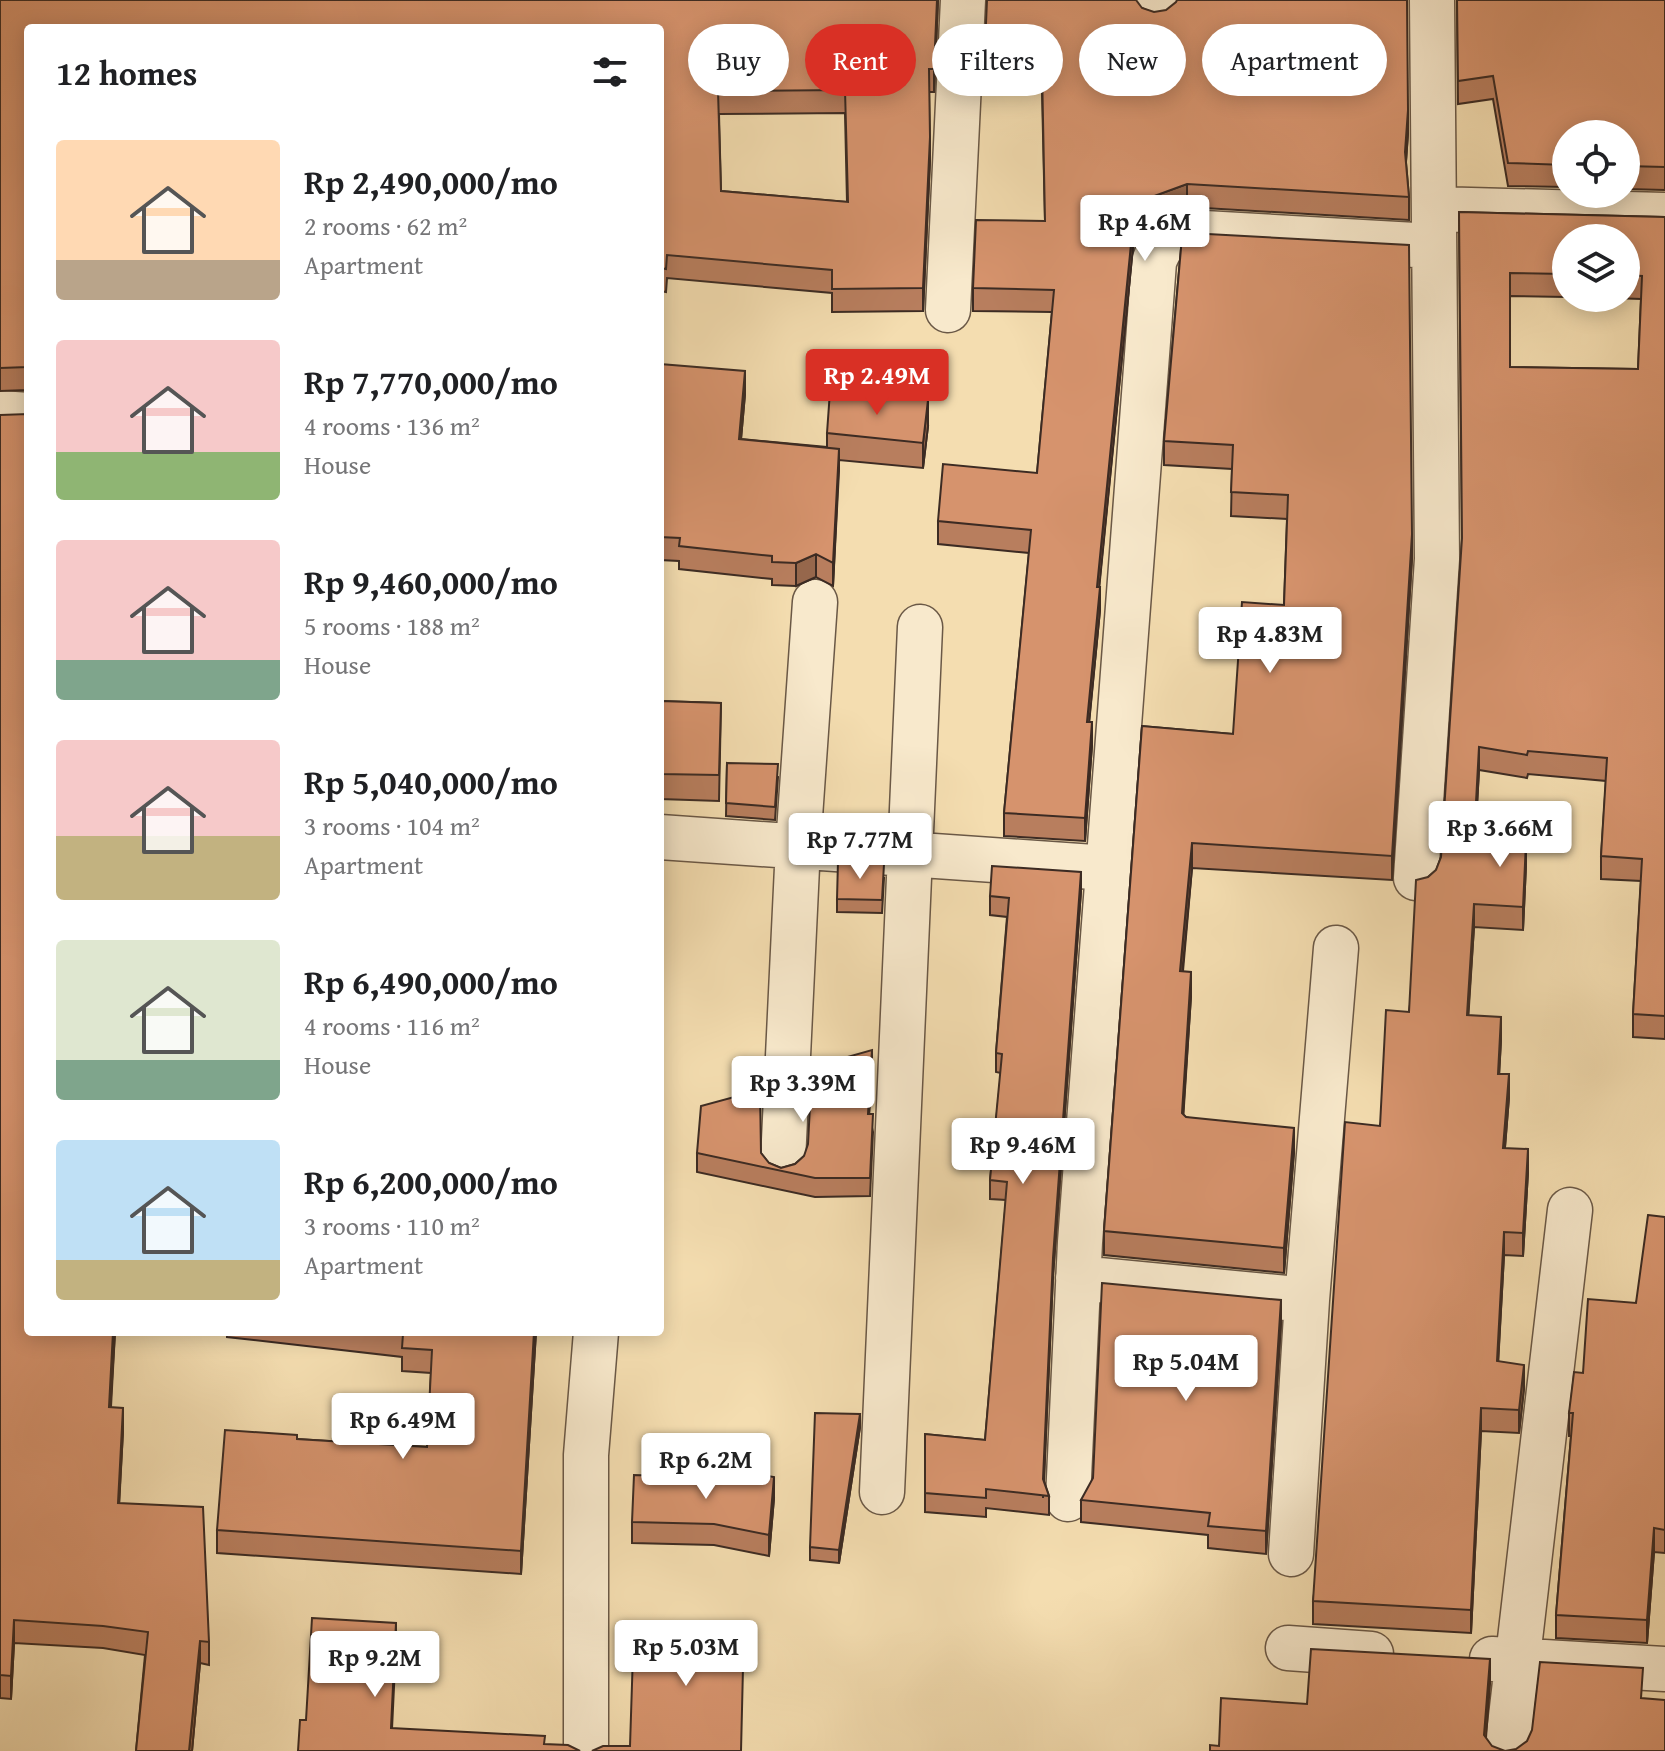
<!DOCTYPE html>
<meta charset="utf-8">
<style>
body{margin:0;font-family:"Gentium Book Plus",serif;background:#f6f6f6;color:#202124;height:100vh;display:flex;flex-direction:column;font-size:30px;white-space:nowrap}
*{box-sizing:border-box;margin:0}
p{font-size:26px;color:#757577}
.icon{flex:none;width:44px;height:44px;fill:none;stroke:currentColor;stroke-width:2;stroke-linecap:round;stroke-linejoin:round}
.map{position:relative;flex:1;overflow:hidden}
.sheet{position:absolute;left:24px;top:24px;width:640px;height:1312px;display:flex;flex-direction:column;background:#fff;border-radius:8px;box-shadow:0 4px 20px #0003}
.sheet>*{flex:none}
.hud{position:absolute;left:688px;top:24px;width:760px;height:72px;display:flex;gap:16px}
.buttons{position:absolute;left:1552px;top:120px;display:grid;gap:16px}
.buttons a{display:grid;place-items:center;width:88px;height:88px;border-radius:50%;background:#fff;box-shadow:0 4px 20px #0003;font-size:40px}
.price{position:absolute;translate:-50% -68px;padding:0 18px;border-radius:8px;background:#fff;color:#222;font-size:26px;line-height:52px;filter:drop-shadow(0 2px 4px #0008)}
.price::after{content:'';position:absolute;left:50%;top:48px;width:24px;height:18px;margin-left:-12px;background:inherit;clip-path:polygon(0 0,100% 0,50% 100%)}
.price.on{background:#d93025;color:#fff}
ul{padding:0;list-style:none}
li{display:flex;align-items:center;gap:24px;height:200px;padding:0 32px}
li span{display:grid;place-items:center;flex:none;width:224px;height:160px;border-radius:8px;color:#555}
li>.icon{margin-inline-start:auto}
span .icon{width:96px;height:96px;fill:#fffc;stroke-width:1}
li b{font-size:34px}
h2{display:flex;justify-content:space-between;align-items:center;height:96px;padding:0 32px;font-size:34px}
.chip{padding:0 28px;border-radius:36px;background:#fff;box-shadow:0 4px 20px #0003;font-size:28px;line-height:72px}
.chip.on{background:#d93025;color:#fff}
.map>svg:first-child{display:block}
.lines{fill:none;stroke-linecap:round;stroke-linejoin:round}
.minor-casing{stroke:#6a5846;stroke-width:47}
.minor{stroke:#f8e9cc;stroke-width:44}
.wall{fill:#b87e5e;stroke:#3c2b23;stroke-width:2;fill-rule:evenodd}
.shaded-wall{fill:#96674c;stroke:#3c2b23;stroke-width:2}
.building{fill:#d6936d;stroke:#3c2b23;stroke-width:2;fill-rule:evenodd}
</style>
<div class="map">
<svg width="1665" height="1751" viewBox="0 0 1665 1751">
<rect width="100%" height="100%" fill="#f4ddb0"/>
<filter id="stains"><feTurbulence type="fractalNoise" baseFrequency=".0025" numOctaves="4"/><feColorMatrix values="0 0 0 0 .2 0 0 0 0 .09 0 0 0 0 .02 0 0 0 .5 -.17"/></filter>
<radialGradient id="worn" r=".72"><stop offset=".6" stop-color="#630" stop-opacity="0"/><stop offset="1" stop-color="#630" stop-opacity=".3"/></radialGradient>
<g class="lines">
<!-- minor casing -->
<g class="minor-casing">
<path id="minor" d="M1156 10 1157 0
M1434 209 1665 215
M948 310 963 0
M0 413 28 415
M660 837 1108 868
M1416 878 1437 559 1432 0
M783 1161 798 846 815 602
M1078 1278 1307 1300 1336 948
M882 1492 920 627
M1068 1499 1080 1242 1154 262C1160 244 1168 237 1186 232L1433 246
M1291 1554 1307 1300
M1288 1648 1371 1654
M1492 1659 1665 1669
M586 1751V1455L596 1332
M1507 1751 1570 1210"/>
</g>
<!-- minor -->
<use href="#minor" class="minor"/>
</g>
<!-- wall -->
<path class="wall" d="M0 0H938L934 92H929L930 160 923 311 832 312V293L667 278 666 292 660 291V28H28V390L0 391ZM845 113 847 202 721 191 719 114Z
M1457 0H1665V190L1626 189V134H1566V187L1508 186 1493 99 1458 104Z
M1142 8 1408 133 1406 162 1409 197V220L1187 207 1154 219 1133 247 1099 587 1100 610 1089 722 1092 745 1085 841 1004 836V813L1029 553 938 544V521L1037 473 1052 312 973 311V288L1045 221 1042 92H984V69Z
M1459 212 1665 217V1039L1633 1037V1014L1641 881 1601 879V856L1606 781 1528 774 1527 778 1479 770 1475 839 1526 865 1523 930 1474 927 1468 1015 1501 1040 1499 1074 1509 1097 1505 1148 1528 1172 1523 1256 1504 1255 1498 1362 1524 1388 1519 1433 1481 1431 1471 1633 1313 1624V1601L1380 1126 1409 1012 1428 877 1436 870 1441 857 1462 540ZM1566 238H1626V298H1612L1641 299 1638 369 1510 367V296L1566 297Z
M1182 237 1412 558 1392 880 1192 868 1183 971 1191 996 1183 1115 1186 1117 1294 1152 1284 1273 1104 1255V1231L1142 726 1233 734 1284 605 1287 519 1231 516 1232 469 1164 465V441Z
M660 364 745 394 741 439 827 447V433L928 426 923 468 839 460 833 586 816 577 796 586 772 585V579L679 569V561L660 560Z
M0 415 115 1332 111 1407 123 1431 119 1503 209 1642V1665L200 1663 192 1751H136L145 1655 103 1648 14 1643 11 1699 0 1698Z
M660 701 721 703 719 801 660 799Z
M727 763 778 777 775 820 726 816Z
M884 878 882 913 837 912V899Z
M1081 891 1053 1276 1044 1481 1049 1496V1515L986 1508V1517L925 1512V1434L985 1440 1006 1200 990 1199V1180L1001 1073 996 1072V1053L1007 917 990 915V896Z
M872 1068 869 1114 873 1132 870 1196 815 1197 697 1172V1153H761L769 1163 781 1168 795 1164 804 1156Z
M1665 1217V1553L1654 1552 1647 1643 1556 1638V1615L1571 1436H1569V1413L1583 1373 1636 1303Z
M1281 1323 1266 1554 1208 1548V1535L1081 1522V1500Z
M227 1332H536L521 1574 217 1553V1530L297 1439 427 1447 431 1373 402 1371V1357L227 1337Z
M860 1427 839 1563 810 1560V1547Z
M774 1498 769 1556 714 1545 632 1543V1522Z"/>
<!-- shaded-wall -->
<path class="shaded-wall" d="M937 0H938L934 92V69Z
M1408 110V133L1405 175V152Z
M930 137V160L923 311V288Z
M1187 184V207L1154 219 1133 247 1097 610V587L1133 224 1154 196Z
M745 371V394L739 462V439Z
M928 400V426L923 468V443Z
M839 449V471L833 586V563Z
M1412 534V558L1392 880V856Z
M816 554V577L796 586V563Z
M1100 587V610L1087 745V722Z
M1092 722V745L1085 841V818Z
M1479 747V770L1474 862V839Z
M1526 842V865L1523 930V907Z
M1192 843V868L1180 995V971Z
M1081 872V891L1053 1276 1043 1498 1053 1258Z
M1474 904V927L1467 1038V1015Z
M1191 972V996L1182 1137V1113Z
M1501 1017V1040L1498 1096V1074Z
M872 1050V1068L868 1132V1114Z
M1509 1074V1097L1503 1171V1148Z
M1294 1128V1152L1284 1273V1248Z
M1528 1149V1172L1523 1256V1233Z
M1504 1232V1255L1497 1384V1361Z
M1281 1300V1323L1266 1554V1531Z
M113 1332H115L109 1430V1407Z
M534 1332H536L521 1574V1551Z
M1524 1365V1388L1519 1433V1410Z
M123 1408V1431L118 1526V1503Z
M1481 1408V1431L1471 1633V1610Z
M860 1414V1427L839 1563V1550Z
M774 1477V1498L769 1556V1535Z
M1654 1528V1552L1647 1643V1620Z
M14 1620V1643L11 1699V1676Z
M396 1623V1645L391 1750V1728Z
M200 1641V1663L192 1751H189Z
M1490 1659V1684L1485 1751 1484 1735Z"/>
<!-- building -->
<path class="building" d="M0 0H937L934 69H929L930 137 923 288 832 289V270L667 255 666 269 660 268V28H28V367L0 368ZM845 90 848 202 721 191 718 91Z
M987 0H1136L1142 8 1154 12 1166 10 1176 2 1177 0H1407L1408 110 1405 152 1409 197 1187 184 1154 196 1133 224 1097 587H1100L1087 722H1092L1085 818 1004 813 1031 530 938 521 943 464 1037 473 1054 290 973 288 976 220 1045 221 1042 69H984Z
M1457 0H1665V167L1626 166V134H1566V165L1508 163 1493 76 1458 81Z
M1459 212 1665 217V1016L1633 1014 1642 859 1601 856 1607 758 1528 751 1527 755 1479 747 1474 839 1526 842 1523 907 1474 904 1467 1015 1501 1017 1498 1074H1509L1503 1148 1528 1149 1523 1233 1504 1232 1497 1361 1524 1365 1519 1410 1481 1408 1471 1610 1313 1601 1345 1122 1380 1126 1386 1010 1409 1012 1416 880 1428 877 1436 870 1441 857 1462 538ZM1566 238H1626V275L1642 276 1638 369 1510 367V273L1566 274Z
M1189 233 1409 245 1412 534 1392 856 1192 843 1180 971 1191 972 1182 1113 1186 1117 1294 1128 1284 1248 1104 1231 1142 726 1233 734 1242 602 1284 605 1288 495 1231 492 1233 445 1164 441 1182 237Z
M660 364 745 371 739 439 839 449 833 563 816 554 796 563 772 562V556L679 546 680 538 660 537Z
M830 391 928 400 923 443 827 433Z
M28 414V1332H113L109 1407 123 1408 118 1503 203 1507 209 1642 200 1641 189 1751H136L148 1632 103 1626 14 1620 11 1676 0 1675V415Z
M660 701 721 703 719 775 660 774Z
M727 763 778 764 775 807 726 803Z
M838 861 884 864 882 900 837 899Z
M992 866 1081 872 1053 1258 1043 1479 1049 1496 986 1489V1498L925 1493V1434L985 1440 1007 1182 990 1180 1002 1054 996 1053 1009 898 990 896Z
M872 1050 868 1114H873L870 1178H815L697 1153 701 1106 760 1090 761 1153 769 1163 781 1168 795 1164 804 1156 808 1144 812 1067Z
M1648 1215 1665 1217V1530L1654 1528 1647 1620 1556 1615 1573 1413H1569L1574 1372 1583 1373 1588 1299 1636 1303Z
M1102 1283 1281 1300 1266 1531 1208 1526 1210 1513 1081 1500 1093 1478Z
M386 1332H534L521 1551 217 1530 225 1430 297 1435V1439L427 1447 432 1350 402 1348 403 1334Z
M815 1413 860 1414 839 1550 810 1547Z
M733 1470 774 1477 769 1535 714 1524 632 1522 634 1475 732 1478Z
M312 1618 396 1623 391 1728 545 1736 544 1744 568 1745 580 1751H298L300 1720H306Z
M634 1622 744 1626 741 1751H592L603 1746H630Z
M1311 1649 1490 1659 1484 1735 1492 1746 1505 1751 1516 1749 1527 1741 1532 1730 1540 1662 1643 1668 1641 1698 1665 1700V1751H1210V1745L1219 1746 1221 1698 1307 1704Z"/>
<rect width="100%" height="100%" filter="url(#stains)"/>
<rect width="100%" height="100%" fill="url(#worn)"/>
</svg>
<div class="buttons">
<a><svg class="icon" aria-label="locate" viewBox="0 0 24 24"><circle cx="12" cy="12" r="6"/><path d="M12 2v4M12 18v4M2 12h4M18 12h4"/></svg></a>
<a><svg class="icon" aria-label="layers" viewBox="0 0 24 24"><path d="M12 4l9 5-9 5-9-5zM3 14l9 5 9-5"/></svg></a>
</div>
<b class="price" style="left:1145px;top:263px">Rp 4.6M</b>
<b class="price on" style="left:877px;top:417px">Rp 2.49M</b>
<b class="price" style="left:1270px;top:675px">Rp 4.83M</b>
<b class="price" style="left:1500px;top:869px">Rp 3.66M</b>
<b class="price" style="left:860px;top:881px">Rp 7.77M</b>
<b class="price" style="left:803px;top:1124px">Rp 3.39M</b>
<b class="price" style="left:1023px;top:1186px">Rp 9.46M</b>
<b class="price" style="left:1186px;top:1403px">Rp 5.04M</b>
<b class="price" style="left:403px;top:1461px">Rp 6.49M</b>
<b class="price" style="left:706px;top:1501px">Rp 6.2M</b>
<b class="price" style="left:686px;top:1688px">Rp 5.03M</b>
<b class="price" style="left:375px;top:1699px">Rp 9.2M</b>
<div class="hud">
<a class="chip">Buy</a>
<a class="chip on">Rent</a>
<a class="chip">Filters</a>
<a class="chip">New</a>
<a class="chip">Apartment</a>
</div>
<section class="sheet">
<h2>12 homes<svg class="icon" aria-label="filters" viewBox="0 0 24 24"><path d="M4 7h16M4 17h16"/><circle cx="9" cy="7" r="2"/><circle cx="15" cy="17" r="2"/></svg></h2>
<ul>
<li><span style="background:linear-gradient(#ffd9b3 75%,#b9a48a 0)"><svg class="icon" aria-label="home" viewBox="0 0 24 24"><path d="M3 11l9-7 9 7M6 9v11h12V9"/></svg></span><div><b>Rp 2,490,000/mo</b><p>2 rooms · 62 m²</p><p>Apartment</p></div></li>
<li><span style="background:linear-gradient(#f6c9c9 70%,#8fb573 0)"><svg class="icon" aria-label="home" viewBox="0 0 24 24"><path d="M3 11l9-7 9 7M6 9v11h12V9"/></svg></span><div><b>Rp 7,770,000/mo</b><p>4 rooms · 136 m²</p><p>House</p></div></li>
<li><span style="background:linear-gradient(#f6c9c9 75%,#7fa58c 0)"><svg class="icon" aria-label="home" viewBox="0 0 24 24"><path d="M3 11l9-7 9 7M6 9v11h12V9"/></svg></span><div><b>Rp 9,460,000/mo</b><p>5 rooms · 188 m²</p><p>House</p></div></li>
<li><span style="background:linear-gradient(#f6c9c9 60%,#c2b280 0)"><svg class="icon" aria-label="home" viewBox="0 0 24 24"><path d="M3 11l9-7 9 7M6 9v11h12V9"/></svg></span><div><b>Rp 5,040,000/mo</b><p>3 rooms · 104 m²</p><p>Apartment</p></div></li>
<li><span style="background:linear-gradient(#dfe7d0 75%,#7fa58c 0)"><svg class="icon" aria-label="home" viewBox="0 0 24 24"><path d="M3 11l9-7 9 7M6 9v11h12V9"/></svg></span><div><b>Rp 6,490,000/mo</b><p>4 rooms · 116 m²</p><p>House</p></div></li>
<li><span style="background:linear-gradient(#bfe0f5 75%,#c2b280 0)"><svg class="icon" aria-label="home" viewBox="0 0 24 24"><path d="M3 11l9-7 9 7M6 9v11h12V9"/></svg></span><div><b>Rp 6,200,000/mo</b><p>3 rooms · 110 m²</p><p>Apartment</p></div></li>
</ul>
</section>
</div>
